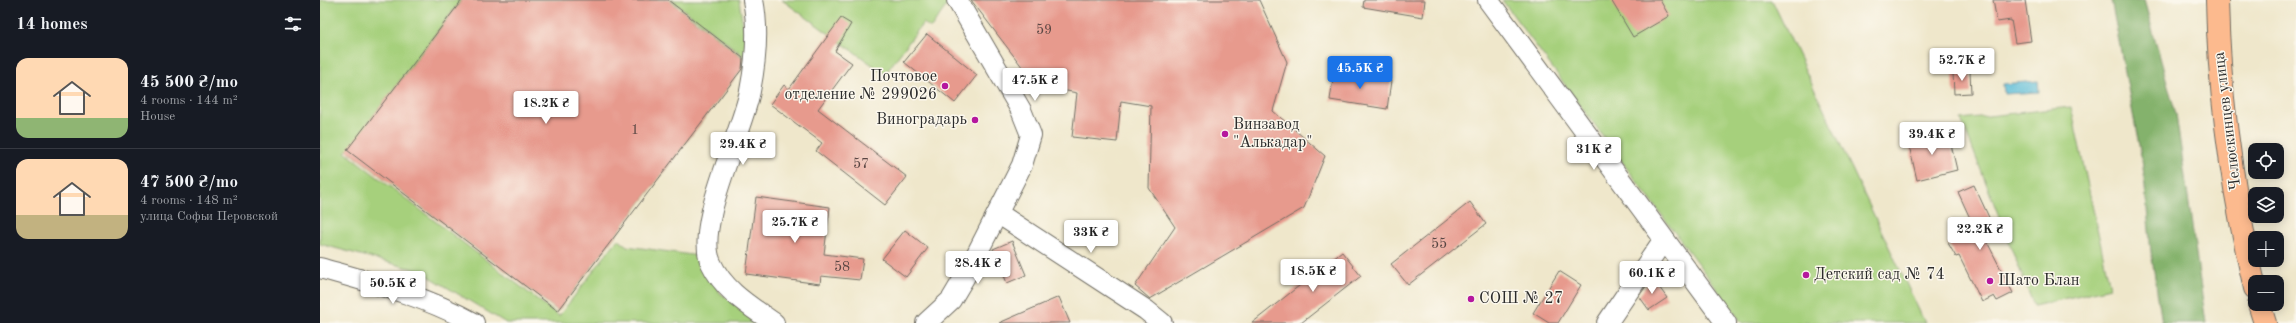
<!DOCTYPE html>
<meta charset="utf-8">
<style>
body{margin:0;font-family:"Old Standard TT",serif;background:#20242c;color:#f1f3f6;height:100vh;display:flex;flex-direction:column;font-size:15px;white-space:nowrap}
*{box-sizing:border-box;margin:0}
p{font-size:13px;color:#9ea1a6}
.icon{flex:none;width:22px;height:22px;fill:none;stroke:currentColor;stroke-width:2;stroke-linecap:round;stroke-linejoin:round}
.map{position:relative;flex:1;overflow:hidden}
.sheet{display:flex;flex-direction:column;background:#171b24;width:320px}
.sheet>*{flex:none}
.tools{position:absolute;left:1928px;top:143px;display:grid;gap:8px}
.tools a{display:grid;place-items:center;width:36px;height:36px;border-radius:8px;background:#171b24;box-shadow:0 2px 10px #0003;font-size:20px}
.price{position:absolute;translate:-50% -34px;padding:0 9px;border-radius:4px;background:#fff;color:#222;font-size:13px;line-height:26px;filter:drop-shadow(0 1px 2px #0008)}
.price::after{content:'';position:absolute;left:50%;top:24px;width:12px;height:9px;margin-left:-6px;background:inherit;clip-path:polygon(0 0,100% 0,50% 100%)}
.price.active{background:#1a73e8;color:#fff}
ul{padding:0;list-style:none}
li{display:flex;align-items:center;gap:12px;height:100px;padding:0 16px}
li+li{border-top:1px solid #363941}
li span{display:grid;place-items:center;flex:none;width:112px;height:80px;border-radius:12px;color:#555}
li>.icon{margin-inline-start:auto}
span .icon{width:48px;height:48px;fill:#fffc;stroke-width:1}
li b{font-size:17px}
h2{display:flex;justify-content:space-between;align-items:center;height:48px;padding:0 16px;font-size:17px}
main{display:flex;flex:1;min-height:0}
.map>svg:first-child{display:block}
.green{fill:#a6d07c;stroke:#687e54}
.forest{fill:#84b26c;stroke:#586e4c}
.water{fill:#59bbd7;stroke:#427381}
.building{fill:#e79a8d}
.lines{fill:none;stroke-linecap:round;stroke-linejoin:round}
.minor-casing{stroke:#706d63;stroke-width:22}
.major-casing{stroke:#706d63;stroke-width:24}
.minor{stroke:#fff;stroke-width:20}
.major{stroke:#fcba8e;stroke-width:22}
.poi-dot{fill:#b5179e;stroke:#fbf7ec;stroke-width:1.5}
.labels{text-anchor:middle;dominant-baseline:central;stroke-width:3;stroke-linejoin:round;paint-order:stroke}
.number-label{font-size:14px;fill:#5a4744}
.poi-label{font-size:16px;fill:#2b2b2b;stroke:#fbf7ec;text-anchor:start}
.street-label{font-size:16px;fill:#2b2b2b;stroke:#fbf7ec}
</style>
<main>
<section class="sheet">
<h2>14 homes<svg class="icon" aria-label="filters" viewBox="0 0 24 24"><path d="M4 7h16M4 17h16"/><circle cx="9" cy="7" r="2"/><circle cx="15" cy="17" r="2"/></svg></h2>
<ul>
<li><span style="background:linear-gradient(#ffd9b3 75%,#8fb573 0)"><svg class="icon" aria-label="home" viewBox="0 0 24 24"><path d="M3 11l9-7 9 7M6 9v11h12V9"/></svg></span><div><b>45 500 ₴/mo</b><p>4 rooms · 144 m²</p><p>House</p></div></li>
<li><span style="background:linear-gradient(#ffd9b3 70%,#c2b280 0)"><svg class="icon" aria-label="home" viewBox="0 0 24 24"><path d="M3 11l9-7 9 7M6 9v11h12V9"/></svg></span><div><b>47 500 ₴/mo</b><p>4 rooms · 148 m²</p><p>улица Софьи Перовской</p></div></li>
</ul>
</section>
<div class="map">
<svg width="1976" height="323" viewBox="0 0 1976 323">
<rect width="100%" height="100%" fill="#fbf7ec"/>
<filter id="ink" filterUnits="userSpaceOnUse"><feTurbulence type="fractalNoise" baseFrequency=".025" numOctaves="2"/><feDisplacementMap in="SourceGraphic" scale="8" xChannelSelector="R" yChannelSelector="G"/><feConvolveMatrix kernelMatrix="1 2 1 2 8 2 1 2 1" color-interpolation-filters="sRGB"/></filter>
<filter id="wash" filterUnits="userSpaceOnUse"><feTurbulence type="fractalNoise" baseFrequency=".012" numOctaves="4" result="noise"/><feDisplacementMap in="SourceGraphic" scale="16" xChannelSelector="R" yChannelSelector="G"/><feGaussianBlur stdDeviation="0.9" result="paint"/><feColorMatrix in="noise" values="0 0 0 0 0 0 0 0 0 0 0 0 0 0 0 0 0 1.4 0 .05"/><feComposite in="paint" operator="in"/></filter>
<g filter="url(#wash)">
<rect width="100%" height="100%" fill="#efe7cb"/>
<!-- green -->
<path class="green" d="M0 0H141L48 123 142 0H348L428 61 238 311 27 150 25 152 239 316 298 239 307 246 379 256 400 293 444 323H186L100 271 0 244Z
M351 0H419L428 59Z
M462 0H624L627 5 611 28 603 23 565 74Z
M1182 0H1452L1605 323H1422Z
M1751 107 1790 288 1714 306 1641 119Z"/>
<!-- forest -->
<path class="forest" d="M1791 0H1824L1856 114 1886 323H1842L1831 252 1823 166Z"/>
<!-- water -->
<path class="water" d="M1718 81 1719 92 1684 94 1683 84Z"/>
<g id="blocks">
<!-- building -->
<path class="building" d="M142 0H348L423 58 422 69 238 311 27 150Z
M651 0H939L967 62 953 111 1005 156 984 208 830 299 815 286 855 227 829 188 831 106 801 101 797 142 752 137 757 93 716 85Z
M1044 0H1105L1103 17 1043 7Z
M1291 0H1340L1349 16 1313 37Z
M1673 0H1705L1711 41 1695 43 1691 20 1677 22Z
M521 18 531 24 515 51 532 63 498 109 587 177 565 205 496 151 502 143 450 104 464 85 469 89Z
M607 34 657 75 635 103 584 62Z
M1650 71 1651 93 1634 94 1633 72Z
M1014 72 1071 81 1067 109 1010 100Z
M1628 132 1637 170 1597 180 1588 141Z
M1654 185 1673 226 1662 232 1693 293 1677 301 1674 296 1662 302 1639 256 1636 257 1628 243 1655 229 1638 192Z
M436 197 510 207 504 254 543 259 540 280 501 276 500 284 426 274Z
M1150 202 1166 224 1088 285 1071 264Z
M585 230 608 248 586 277 562 259Z
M692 241 706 275 687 283 673 249Z
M1022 252 1041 276 981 323H932Z
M1239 271 1261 285 1238 323H1229L1213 313Z
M1334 280 1347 298 1329 310 1319 296 1327 285Z
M739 297 750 323H679Z"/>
</g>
</g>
<g filter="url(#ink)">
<use href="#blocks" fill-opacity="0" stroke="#706d63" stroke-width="1"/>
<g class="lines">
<!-- minor casing -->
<g class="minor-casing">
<path id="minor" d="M433 0C439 30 436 61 430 91 422 133 374 226 391 263 404 291 430 306 454 323
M1168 0 1406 323
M679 214 826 310 842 323
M0 268C53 283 105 296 154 323
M606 323 631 300 647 273 702 165 711 135 701 110 637 0
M1287 323 1344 239"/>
</g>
<!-- major casing -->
<g class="major-casing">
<path id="major" d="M1897 0C1899 97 1913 194 1935 288
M1939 304 1945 323"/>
</g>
<!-- minor -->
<use href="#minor" class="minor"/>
<!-- major -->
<use href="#major" class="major"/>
</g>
</g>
<!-- markers -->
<g class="poi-dot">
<circle cx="625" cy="86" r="4"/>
<circle cx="655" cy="120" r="4"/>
<circle cx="905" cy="134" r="4"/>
<circle cx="1486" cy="275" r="4"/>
<circle cx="1670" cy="281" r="4"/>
<circle cx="1151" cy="299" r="4"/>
</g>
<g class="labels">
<!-- number labels -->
<g class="number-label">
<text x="724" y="30">59</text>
<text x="315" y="130">1</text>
<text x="541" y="164">57</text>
<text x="1119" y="244">55</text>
<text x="522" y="267">58</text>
</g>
<!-- poi labels -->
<g class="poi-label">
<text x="617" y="77" text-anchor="end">Почтовое<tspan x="617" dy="18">отделение № 299026</tspan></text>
<text x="647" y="120" text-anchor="end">Виноградарь</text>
<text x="913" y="125">Винзавод<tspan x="913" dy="18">"Алькадар"</tspan></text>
<text x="1494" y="275">Детский сад № 74</text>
<text x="1678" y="281">Шато Блан</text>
<text x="1159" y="299">СОШ № 27</text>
</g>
<!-- street labels -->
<g class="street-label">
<text transform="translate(1908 121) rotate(-97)">Челюскинцев улица</text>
</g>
</g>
</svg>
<div class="tools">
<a><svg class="icon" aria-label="locate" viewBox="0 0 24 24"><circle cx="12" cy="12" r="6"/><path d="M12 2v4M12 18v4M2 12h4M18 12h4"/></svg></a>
<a><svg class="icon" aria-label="layers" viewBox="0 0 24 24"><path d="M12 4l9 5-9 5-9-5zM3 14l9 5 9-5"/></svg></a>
<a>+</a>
<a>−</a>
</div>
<b class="price" style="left:1642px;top:82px">52.7K ₴</b>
<b class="price active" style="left:1040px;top:90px">45.5K ₴</b>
<b class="price" style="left:715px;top:102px">47.5K ₴</b>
<b class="price" style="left:226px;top:125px">18.2K ₴</b>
<b class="price" style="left:1612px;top:156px">39.4K ₴</b>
<b class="price" style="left:423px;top:166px">29.4K ₴</b>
<b class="price" style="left:1274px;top:171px">31K ₴</b>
<b class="price" style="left:475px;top:244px">25.7K ₴</b>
<b class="price" style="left:1660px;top:251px">22.2K ₴</b>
<b class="price" style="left:771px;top:254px">33K ₴</b>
<b class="price" style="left:658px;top:285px">28.4K ₴</b>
<b class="price" style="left:993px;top:293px">18.5K ₴</b>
<b class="price" style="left:1332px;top:295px">60.1K ₴</b>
<b class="price" style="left:73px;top:305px">50.5K ₴</b>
</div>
</main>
